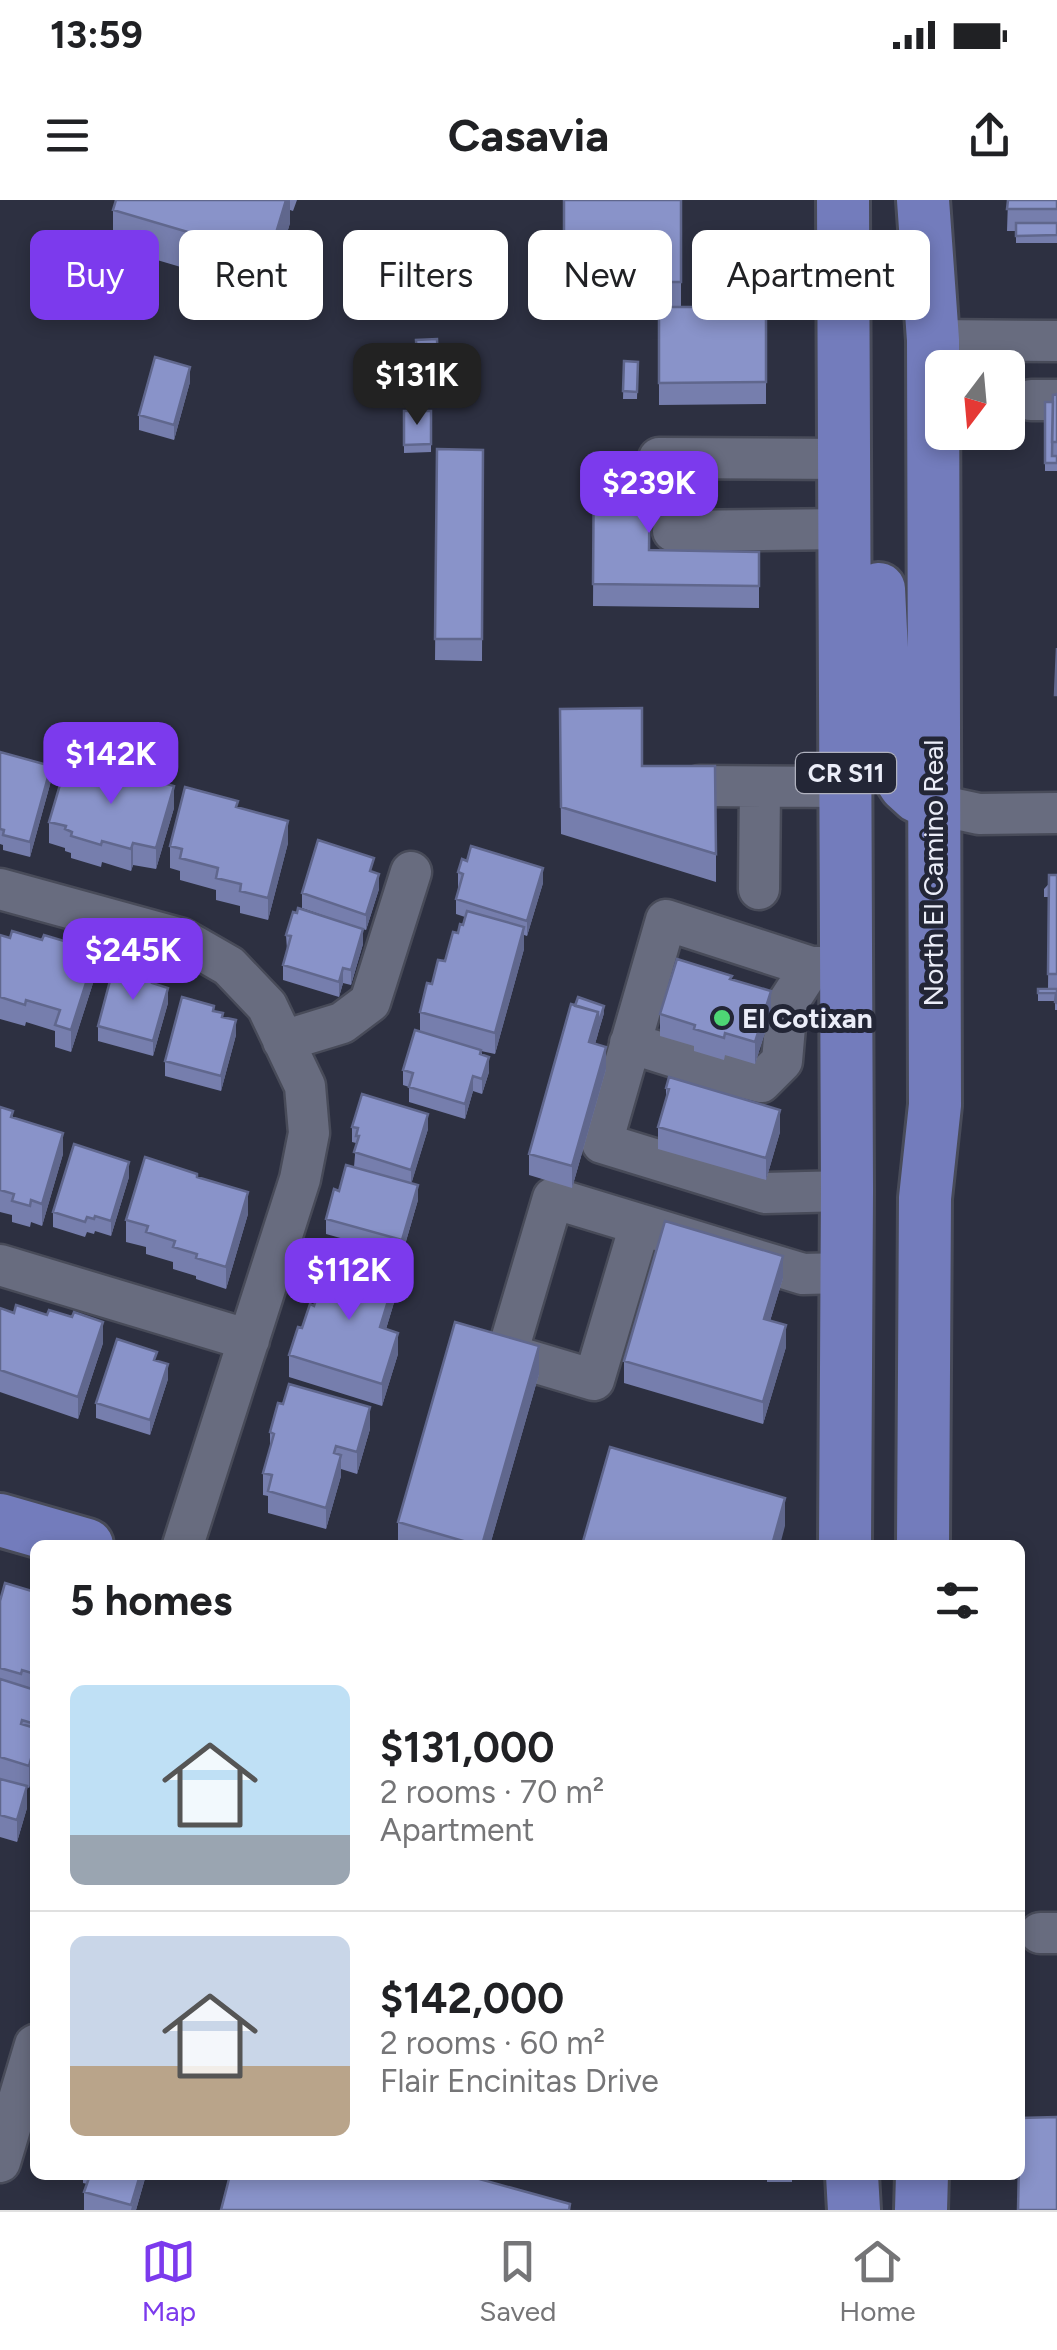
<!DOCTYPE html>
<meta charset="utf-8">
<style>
body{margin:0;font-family:Figtree,sans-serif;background:#f2f2f2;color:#202124;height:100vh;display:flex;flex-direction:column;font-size:38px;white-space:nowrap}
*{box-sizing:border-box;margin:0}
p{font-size:32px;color:#757577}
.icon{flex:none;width:55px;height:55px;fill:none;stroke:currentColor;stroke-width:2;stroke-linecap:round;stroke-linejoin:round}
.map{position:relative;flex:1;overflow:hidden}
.drawer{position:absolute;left:30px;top:1340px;width:995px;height:640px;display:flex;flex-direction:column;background:#fff;border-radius:15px;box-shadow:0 5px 15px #0003}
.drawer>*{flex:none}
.banner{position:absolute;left:30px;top:30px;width:998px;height:90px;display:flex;gap:20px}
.needle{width:65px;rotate:196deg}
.buttons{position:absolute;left:925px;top:150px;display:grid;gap:20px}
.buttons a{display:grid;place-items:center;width:100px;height:100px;border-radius:15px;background:#fff;box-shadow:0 5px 15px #0003;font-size:50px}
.price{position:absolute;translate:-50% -85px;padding:0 22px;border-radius:20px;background:#7c3aed;color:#fff;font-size:32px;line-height:65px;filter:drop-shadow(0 2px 5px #0008)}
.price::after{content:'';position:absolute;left:50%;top:60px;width:30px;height:22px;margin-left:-15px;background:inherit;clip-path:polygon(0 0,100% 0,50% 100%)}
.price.selected{background:#222;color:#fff}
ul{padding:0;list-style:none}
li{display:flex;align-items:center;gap:30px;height:250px;padding:0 40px}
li+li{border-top:2px solid #e0e0e0}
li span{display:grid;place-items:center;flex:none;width:280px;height:200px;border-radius:15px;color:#555}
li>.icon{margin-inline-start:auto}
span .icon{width:120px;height:120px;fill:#fffc;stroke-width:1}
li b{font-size:42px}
h2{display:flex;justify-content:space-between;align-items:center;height:120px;padding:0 40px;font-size:42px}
.tag{padding:0 35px;border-radius:15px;background:#fff;box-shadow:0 5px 15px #0003;font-size:35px;line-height:90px}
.tag.selected{background:#7c3aed;color:#fff}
.status{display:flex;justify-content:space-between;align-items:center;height:70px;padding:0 50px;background:#fff;direction:ltr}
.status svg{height:28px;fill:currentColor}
header{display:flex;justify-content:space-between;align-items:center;height:130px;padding:0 40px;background:#fff;font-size:45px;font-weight:700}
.dock{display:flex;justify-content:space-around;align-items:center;height:140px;border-top:2px solid #e0e0e0;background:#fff;font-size:28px;color:#757577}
.dock a{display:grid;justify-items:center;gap:5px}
.dock .selected{color:#7c3aed}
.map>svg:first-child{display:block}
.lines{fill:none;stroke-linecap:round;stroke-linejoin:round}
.minor-casing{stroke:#484b59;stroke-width:45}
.major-casing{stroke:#484b59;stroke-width:58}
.minor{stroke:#686c7f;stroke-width:40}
.major{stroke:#737cbc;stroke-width:52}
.wall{fill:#767ead}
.shaded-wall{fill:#60678d}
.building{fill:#8993c9;stroke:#60678d;stroke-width:2.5}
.poi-dot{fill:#4ed675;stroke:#232636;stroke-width:4}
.labels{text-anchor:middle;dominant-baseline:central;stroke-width:10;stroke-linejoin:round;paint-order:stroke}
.shield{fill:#232636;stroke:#afb1be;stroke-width:2.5}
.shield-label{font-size:25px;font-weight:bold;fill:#ebedf8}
.street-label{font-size:28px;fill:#ebedf8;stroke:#232636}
.poi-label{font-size:28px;font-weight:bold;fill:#ebedf8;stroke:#232636;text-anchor:start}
</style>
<div class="status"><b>13:59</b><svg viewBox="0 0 49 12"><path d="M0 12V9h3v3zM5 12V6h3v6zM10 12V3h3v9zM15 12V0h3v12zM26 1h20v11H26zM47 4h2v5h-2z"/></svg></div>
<header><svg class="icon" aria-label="menu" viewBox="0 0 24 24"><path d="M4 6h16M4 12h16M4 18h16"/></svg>Casavia<svg class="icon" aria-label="share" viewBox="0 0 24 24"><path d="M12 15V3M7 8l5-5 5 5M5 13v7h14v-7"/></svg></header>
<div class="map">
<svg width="1057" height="2010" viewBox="0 0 1057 2010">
<rect width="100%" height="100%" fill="#2d3041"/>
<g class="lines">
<!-- minor casing -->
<g class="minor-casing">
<path id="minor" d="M933 140 1057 141
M1031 200H1057
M659 258 845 259
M673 331 845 329
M699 586 846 587
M933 604 979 614 1057 613
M0 689 182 739 229 766 267 806 305 886 309 933 300 979 183 1345
M759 689 760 587
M846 767H811L666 720 602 943 765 993 847 991
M283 841 342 823 370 802 411 672
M630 843 725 873
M714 912 725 873 761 882 782 861 787 804 811 767
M640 1025 594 1180 507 1154 553 998 803 1074 846 1073
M0 1065 249 1140
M1040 1733H1057
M0 1962 35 1845"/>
</g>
<!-- major casing -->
<g class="major-casing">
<path id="major" d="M843 0 847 991 845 1345
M923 0 933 140 935 905 925 998 923 1345
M879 389 887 557 905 585 917 596 933 604
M0 1320 87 1345
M852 1975 854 2010
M921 2010 922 1975"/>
</g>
<!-- minor -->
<use href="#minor" class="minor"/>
<!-- major -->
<use href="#major" class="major"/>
</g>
<!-- wall -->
<path class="wall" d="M116 0H297L293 11 290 10V23L269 93 113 47V10Z
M564 0H681V107H766V204L659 205V110L564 109Z
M1008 0H1057V43H1016V31H1007Z
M437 139 438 170H417L416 140Z
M624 161 638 162 637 199H623Z
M190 182 174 240 139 230V215Z
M1057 194V271H1045V202H1053Z
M404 211H431V252L404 253Z
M437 249 483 250 482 461 435 460Z
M594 253 649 350 759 352V408L593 406Z
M560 509 642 566 716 654V682L561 634Z
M0 552 51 581 30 657 3 650V645L0 644Z
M174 608 156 669 133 665 131 671 102 662 101 667 71 658V653L65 651V648L49 643V622Z
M238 608 288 643 268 720 240 713V706L216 700V690L180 680V671L170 668V646Z
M374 672 379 689 366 730 363 729V744L351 785 343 783 339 797 283 780V765L287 750 286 735 356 727 302 708V693Z
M458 672 543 683 527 736 524 735V749L495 854 481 851 489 872 482 894 473 891 465 919 409 902V887L403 885V870L420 831V812L432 784 463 725 465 717 456 714V699L459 688 458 687Z
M1057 675V810H1055V801H1038V789H1048L1049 697H1044V689Z
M0 735 81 754 94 780 71 852 55 847V831L26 822 25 826 0 819Z
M147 777 168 803 153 856 98 841V826Z
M732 780 771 813 755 864 725 855 724 860 694 851V846L660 836V814Z
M575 806 604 813 595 844 606 869 572 988 529 975V954Z
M214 811 236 835 221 891 165 876V861Z
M666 888 780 932 766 980 658 949V927L666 902Z
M0 907 63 954 42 1026 31 1022 30 1027 12 1022V1015L0 1012Z
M352 927 428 929 411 984 418 1000 402 1055 326 1034V1019L339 991 354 967 356 943 352 942Z
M129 977 111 1036 95 1031 94 1034 87 1032 85 1037 53 1027V1012Z
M197 977 248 1014 226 1089 196 1079V1076L173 1069V1062L146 1054V1047L126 1042V1020Z
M783 1078 770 1121 786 1147 763 1224 624 1183V1161Z
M396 1096 386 1129 398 1154 382 1206 289 1177V1155L314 1106Z
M0 1108 103 1143 78 1219 0 1192Z
M157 1161 168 1179 150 1235 96 1218V1203Z
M539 1174 490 1345H398V1322Z
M370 1229 357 1274 341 1269V1276L326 1329 268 1313V1296L263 1295V1273L270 1251V1232Z
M35 1392V1566L29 1588 27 1587V1608L17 1642 0 1637V1401Z
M83 1975H146L136 2010H84V1992L87 1984 83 1983Z
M767 1975H792V1982H767Z"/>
<!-- shaded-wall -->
<path class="shaded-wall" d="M285 0H290V23L269 93V56Z
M190 167V182L174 240V225Z
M51 566V581L30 657V642Z
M174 586V608L156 669V648Z
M288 621V643L268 720V698Z
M133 643V665L131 671V649Z
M543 668V683L527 736V721Z
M379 674V689L366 730V715Z
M524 727V749L495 854V833Z
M363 729V744L351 785V770Z
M94 758V780L71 852V830Z
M343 768V783L339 797V782Z
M168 788V803L153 856V841Z
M771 791V813L755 864V842Z
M604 806V813L598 833V825Z
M598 812V834L589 864V842Z
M236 820V835L221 891V876Z
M606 847V869L572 988V966Z
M489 857V872L482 894V879Z
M473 876V891L465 919V904Z
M780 910V932L766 980V958Z
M428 914V929L411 985V970Z
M63 933V954L42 1026V1004Z
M129 962V977L111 1036V1021Z
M418 985V1000L402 1055V1040Z
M248 992V1014L226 1089V1067Z
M783 1056V1078L764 1141V1119Z
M396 1075V1096L380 1149V1127Z
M103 1122V1143L78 1219V1197Z
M786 1125V1147L763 1224V1202Z
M398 1133V1154L382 1206V1184Z
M539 1146V1174L490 1345H482Z
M168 1164V1179L150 1235V1220Z
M370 1207V1229L357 1274V1252Z
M341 1255V1276L326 1329V1308Z
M785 1298V1326L780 1345H772Z
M35 1544V1566L29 1588V1566Z
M27 1586V1608L17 1642V1620Z
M140 1975H146L136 2010H131Z"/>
<!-- building -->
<path class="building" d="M116 0H286L269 56 113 10Z
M564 0H681V82H564Z
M1008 0H1057V9H1007Z
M1016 23H1057V35L1016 36Z
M659 107H766V182L659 183Z
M437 139 438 162H417L416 140Z
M155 157 190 167 174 225 139 215Z
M624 161 638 162 637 192 623 191Z
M1057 194V242H1052L1053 195Z
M1045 202H1053L1052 256H1057V263H1045Z
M404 211H431V244L404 245Z
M437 249 483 250 482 439H435Z
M594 253 650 254 649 350 759 352V386L593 384Z
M1057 448V495H1055Z
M642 508V566H715L716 654 561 607 560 509Z
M0 552 51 566 30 642 3 635 4 630 0 629Z
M67 561 119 576 121 571 174 586 156 648 133 643 131 649 102 641 101 645 71 636 72 632 65 629 66 626 49 622Z
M185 587 238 601 236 607 288 621 268 698 240 691 241 684 216 678 218 668 180 658 182 649 170 646Z
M318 640 374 658 370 671 379 674 366 715 302 693Z
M471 646 543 668 527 721 456 699 463 674 458 672 462 659 467 661Z
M1049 675H1057V774H1048Z
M298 708 363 729 351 770 343 768 339 782 283 765 291 736 286 735 293 712 297 713Z
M467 711 524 727 495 833 420 812 427 783 432 784 438 760 445 761 453 732 458 733 460 724 463 725Z
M12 731 42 740 44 735 81 746 79 753 94 758 71 830 55 825 60 810 26 800 25 805 0 797V735L10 738Z
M677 759 732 776 730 779 771 791 755 842 725 833 724 838 694 829 695 825 660 814Z
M115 762 147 770 146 777 153 779 152 783 168 788 153 841 98 826Z
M1038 789H1057V803L1055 802 1056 793H1038Z
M182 797 214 806 213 811 223 813 222 817 236 820 221 876 165 861Z
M578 797 604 806 598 825V812L575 806Z
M571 804 598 812 589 842 606 847 572 966 529 954Z
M415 830 481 850 480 854 489 857 482 879 473 876 465 904 409 887 413 873 403 870Z
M669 877 780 910 766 958 658 927 669 889 666 888Z
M362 894 428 914 411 970 354 952 359 936H356L358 928 352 927Z
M0 907 13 911 11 917 63 933 42 1004 31 1000 30 1006 12 1001 14 994 0 990Z
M74 944 129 962 111 1021 95 1016 94 1019 87 1017 85 1022 53 1012Z
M145 957 197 974V977L248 992 226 1067 196 1058 197 1054 173 1047 175 1041 146 1032 148 1026 126 1020Z
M346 965 418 985 402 1040 326 1019 334 989 339 991Z
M665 1021 783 1056 764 1119 786 1125 763 1202 624 1161Z
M339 1057 396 1075 380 1127 398 1133 382 1184 289 1155 298 1127 302 1128 310 1104 314 1106 324 1076 333 1079Z
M16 1105 47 1115 49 1110 72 1117 74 1112 103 1122 78 1197 0 1170V1108L14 1113Z
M455 1122 539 1146 482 1345H477L398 1322Z
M117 1139 157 1152 154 1160 168 1164 150 1220 96 1203Z
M289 1184 370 1207 357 1252 336 1246 334 1253 341 1255 326 1308 268 1291 272 1275 263 1273 274 1234 270 1232 278 1203 283 1204Z
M610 1247 785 1298 772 1345H582Z
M5 1383 35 1392V1474L22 1470 21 1474 0 1468V1401Z
M0 1479 35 1490V1524L22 1520 21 1524 35 1528V1544L29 1566 0 1557Z
M0 1579 27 1586 17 1620 0 1615Z
M1057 1917V2010H1018L1020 1918Z
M90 1975H140L131 2005 84 1992Z
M230 1975H465L570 2004 569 2010H221Z"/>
<!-- markers -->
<circle class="poi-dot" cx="722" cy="818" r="10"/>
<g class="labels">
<!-- shield labels -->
<rect class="shield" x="796" y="553" width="100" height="40" rx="8"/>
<g class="shield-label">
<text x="846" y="573">CR S11</text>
</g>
<!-- street labels -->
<g class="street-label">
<text transform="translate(933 673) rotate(-90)">North El Camino Real</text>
</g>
<!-- poi labels -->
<g class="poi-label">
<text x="742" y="818">El Cotixan</text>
</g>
</g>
</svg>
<div class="buttons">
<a><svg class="needle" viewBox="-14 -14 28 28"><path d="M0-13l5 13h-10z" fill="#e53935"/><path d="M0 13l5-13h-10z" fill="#757577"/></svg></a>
</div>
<b class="price selected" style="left:417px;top:228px">$131K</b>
<b class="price" style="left:649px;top:336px">$239K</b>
<b class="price" style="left:111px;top:607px">$142K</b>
<b class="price" style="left:133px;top:803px">$245K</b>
<b class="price" style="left:349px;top:1123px">$112K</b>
<div class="banner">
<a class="tag selected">Buy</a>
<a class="tag">Rent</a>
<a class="tag">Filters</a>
<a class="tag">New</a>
<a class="tag">Apartment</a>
</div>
<section class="drawer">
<h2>5 homes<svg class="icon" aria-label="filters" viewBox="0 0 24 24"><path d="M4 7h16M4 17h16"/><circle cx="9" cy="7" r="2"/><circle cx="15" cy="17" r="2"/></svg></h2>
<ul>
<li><span style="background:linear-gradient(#bfe0f5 75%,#9aa5b1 0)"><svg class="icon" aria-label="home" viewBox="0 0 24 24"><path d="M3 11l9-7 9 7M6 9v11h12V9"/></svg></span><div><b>$131,000</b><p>2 rooms · 70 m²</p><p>Apartment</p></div></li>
<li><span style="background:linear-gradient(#c9d6e8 65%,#b9a48a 0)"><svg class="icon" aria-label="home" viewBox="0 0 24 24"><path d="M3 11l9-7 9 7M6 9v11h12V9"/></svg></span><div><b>$142,000</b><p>2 rooms · 60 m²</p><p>Flair Encinitas Drive</p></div></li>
</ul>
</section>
</div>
<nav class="dock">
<a class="selected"><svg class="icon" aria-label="map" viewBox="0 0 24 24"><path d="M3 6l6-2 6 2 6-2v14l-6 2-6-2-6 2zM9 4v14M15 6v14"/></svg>Map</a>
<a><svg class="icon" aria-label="saved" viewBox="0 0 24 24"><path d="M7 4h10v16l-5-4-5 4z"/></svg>Saved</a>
<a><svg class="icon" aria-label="home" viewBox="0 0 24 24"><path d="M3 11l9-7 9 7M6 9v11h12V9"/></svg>Home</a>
</nav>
